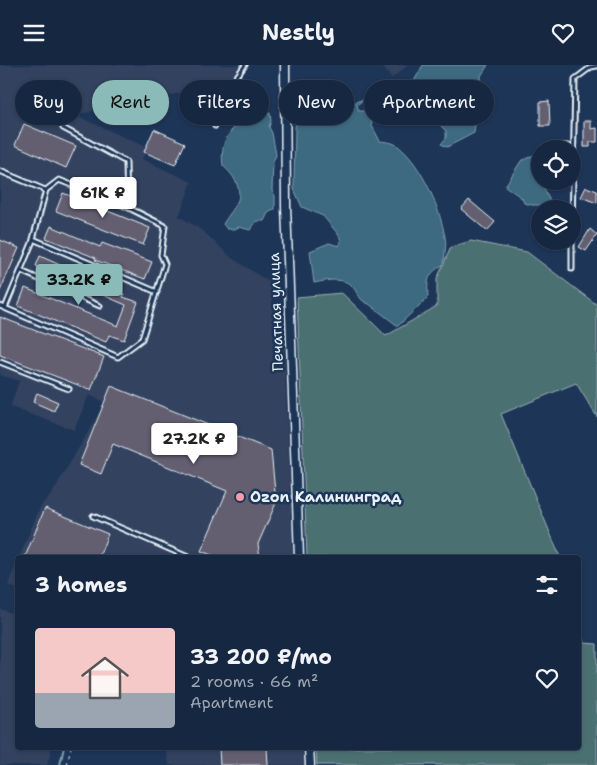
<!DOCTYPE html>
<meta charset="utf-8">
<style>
body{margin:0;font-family:"Shantell Sans",sans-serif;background:#1f3048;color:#f1f3f6;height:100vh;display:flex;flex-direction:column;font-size:19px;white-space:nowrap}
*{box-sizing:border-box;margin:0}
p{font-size:16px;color:#9ea6b1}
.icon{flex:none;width:28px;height:28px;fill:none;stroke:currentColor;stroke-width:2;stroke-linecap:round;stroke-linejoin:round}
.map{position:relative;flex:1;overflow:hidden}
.drawer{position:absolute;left:15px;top:490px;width:566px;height:195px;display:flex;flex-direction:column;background:#162841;border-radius:5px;box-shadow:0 1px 4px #0004,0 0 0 1px #35445a}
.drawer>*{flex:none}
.banner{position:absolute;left:15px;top:15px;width:568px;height:45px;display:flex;gap:10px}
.fabs{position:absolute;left:531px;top:75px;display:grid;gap:10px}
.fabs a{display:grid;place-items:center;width:50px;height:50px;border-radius:50%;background:#162841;box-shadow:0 1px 4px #0004,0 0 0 1px #35445a;font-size:25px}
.price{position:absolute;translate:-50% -42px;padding:0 11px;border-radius:5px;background:#fff;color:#222;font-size:16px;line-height:32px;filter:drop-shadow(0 1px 2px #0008)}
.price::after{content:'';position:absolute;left:50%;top:30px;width:15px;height:11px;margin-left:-8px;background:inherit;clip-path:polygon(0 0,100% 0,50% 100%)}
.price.current{background:#8bbbb9;color:#111}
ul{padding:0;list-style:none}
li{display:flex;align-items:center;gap:15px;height:125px;padding:0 20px}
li+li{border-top:1px solid #35445a}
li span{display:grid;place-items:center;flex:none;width:140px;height:100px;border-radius:5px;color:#555}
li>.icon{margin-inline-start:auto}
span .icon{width:60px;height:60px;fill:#fffc;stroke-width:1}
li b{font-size:21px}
h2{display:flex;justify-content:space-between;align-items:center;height:60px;padding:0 20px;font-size:21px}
.tag{padding:0 18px;border-radius:22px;background:#162841;box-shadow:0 1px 4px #0004,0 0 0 1px #35445a;font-size:18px;line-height:45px}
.tag.current{background:#8bbbb9;color:#111}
header{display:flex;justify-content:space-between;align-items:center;height:65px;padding:0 20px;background:#162841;font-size:22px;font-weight:700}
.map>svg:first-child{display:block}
.built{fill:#32425f}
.green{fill:#4c7072;stroke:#9ab0b5}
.water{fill:#3d6981;stroke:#819fb1}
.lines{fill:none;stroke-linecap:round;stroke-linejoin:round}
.stream{stroke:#819fb1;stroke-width:2}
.building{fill:#635f71;stroke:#e8f1f8}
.service-casing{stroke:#e8f1f8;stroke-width:7}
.tertiary-casing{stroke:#e8f1f8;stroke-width:11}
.path{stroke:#e8f1f8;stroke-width:1;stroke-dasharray:4 4;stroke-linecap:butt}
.service{stroke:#1d3557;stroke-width:3}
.tertiary{stroke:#1d3557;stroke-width:8}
.poi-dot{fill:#ff9aa2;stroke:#1d3557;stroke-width:2}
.labels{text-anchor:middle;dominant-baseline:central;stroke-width:5;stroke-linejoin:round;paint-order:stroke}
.street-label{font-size:15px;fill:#e8f1f8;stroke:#1d3557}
.poi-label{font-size:15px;font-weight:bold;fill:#e8f1f8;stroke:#1d3557;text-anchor:start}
</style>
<header><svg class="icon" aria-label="menu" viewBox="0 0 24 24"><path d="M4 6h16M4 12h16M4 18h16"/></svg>Nestly<svg class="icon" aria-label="heart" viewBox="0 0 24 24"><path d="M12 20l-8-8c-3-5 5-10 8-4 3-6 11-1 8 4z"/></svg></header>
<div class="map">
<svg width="597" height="700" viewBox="0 0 597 700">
<rect width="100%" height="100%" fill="#1d3557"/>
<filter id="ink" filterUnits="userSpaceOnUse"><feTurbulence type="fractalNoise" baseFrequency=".02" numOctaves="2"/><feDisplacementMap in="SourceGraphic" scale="10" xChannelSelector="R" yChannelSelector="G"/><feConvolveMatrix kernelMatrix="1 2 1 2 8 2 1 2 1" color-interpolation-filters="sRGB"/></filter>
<g filter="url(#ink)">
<!-- built -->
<path class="built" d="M0 0H240L228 18 75 50 148 83 142 94 192 117 179 151 203 166 232 193 277 222 272 237 283 255 293 492H19L41 440 51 430 105 338 89 330 74 365 10 342 19 316 0 310Z
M380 0H409L392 13Z
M17 497V524L8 520Z
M0 544 17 550 18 682 52 683 47 700H0Z
M166 683H307L308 700H169Z"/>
<!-- green -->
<path class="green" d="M471 176 527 187 597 240V352L576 318 501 349 560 492H307L297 232 342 228 386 271 437 241V214L451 182Z
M579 558 584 578 597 579V700H317L316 683 579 682Z"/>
<!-- water -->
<path class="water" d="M423 0H488L481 11 482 23 480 29 470 37 476 54 474 68 447 82 441 79 446 73V66L440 60 443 54 450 51C443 40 438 41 429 32L425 35 420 24 407 38 402 37 404 25 413 18Z
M300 29 312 33 319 49 334 56 342 50V42L364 34 357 40 359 46H370L372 61 380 76C387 77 393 77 398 81 422 100 440 143 445 172 447 180 444 190 444 199 428 209 427 213 428 232L398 261 369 239C357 235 357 224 350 219 339 212 325 216 314 218L310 186 329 178 339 181 341 175 338 169 323 151 302 142 294 124 295 63Z
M270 48 271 56 269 62 272 68 276 90 273 97 272 125 275 131V144L268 148 264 156H257L250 165 239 162 235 164H227L223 159C227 152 235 143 238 135 242 122 232 108 223 101 218 67 240 53 270 48Z
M540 87V116H544L545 126 552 140H532L524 138 522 133 505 121 521 96Z"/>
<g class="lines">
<!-- stream -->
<path class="stream" d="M60 700 64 682"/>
</g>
<!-- building -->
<path class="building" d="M206 18 219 22 208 55 195 50Z
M549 36 550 61H540V37Z
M584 56H591V64L597 63V77H590V82H584Z
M24 59 76 81 66 103 15 80Z
M154 64 185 78 175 100 144 87Z
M558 78H569V84H558Z
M586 122 597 126V138L581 132Z
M63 128 150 163 143 180 56 146Z
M469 135 495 157 487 166 461 144Z
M51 161 100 182 102 178 152 197 145 214 95 195 96 193 46 173Z
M590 164 597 170 586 186 579 182Z
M0 175 19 183 0 226Z
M40 191 124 229 123 232 138 237 124 275 109 270 106 277 18 241 25 223 118 261 126 240 36 201Z
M0 252 104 292 91 325 0 290Z
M111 321 271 385 276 438 258 479 260 492H217L201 486 227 426 113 379 101 409 79 400Z
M37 328 58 337 54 346 33 337Z
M45 443 108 469 99 492H25Z
M219 682H267L268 700H220Z"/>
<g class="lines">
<!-- service casing -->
<g class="service-casing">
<path id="service" d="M215 61 235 14 245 0
M0 106 45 125
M572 163 575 14 591 2 597 1
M33 174 157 227
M572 204V176
M21 206 100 241
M0 241 118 292 142 274 165 199 161 190 165 161 127 142
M5 243 32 178 46 125 59 115 127 142 126 97 63 63
M0 297 69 324
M93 451 188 492"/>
</g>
<!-- tertiary casing -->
<g class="tertiary-casing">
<path id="tertiary" d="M285 0 286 141 299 492
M309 682 310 700"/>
</g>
<!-- path -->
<path class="path" d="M67 700 71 682"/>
<!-- service -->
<use href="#service" class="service"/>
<!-- tertiary -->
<use href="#tertiary" class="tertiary"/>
</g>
</g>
<!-- markers -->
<circle class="poi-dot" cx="240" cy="432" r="5"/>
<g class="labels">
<!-- street labels -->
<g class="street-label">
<text transform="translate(276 247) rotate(-92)">Печатная улица</text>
</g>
<!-- poi labels -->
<g class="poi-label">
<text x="250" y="432">Ozon Калининград</text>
</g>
</g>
</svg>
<div class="fabs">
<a><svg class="icon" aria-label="locate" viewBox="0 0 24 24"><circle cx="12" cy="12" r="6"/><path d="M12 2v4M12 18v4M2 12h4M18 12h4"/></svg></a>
<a><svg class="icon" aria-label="layers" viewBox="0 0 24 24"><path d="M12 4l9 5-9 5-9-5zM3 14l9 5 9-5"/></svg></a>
</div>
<b class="price" style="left:103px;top:154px">61K ₽</b>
<b class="price current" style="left:79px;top:241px">33.2K ₽</b>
<b class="price" style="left:194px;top:400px">27.2K ₽</b>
<div class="banner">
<a class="tag">Buy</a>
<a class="tag current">Rent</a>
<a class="tag">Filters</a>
<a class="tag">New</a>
<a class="tag">Apartment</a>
</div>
<section class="drawer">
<h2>3 homes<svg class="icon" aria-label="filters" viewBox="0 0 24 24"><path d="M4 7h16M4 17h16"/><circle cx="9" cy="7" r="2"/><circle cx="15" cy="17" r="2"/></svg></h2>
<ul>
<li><span style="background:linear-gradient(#f6c9c9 65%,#9aa5b1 0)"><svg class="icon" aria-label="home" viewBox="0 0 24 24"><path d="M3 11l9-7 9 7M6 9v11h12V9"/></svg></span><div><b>33 200 ₽/mo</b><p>2 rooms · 66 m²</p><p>Apartment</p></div><svg class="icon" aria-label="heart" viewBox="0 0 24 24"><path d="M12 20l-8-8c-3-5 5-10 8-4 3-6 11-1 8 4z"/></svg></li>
</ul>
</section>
</div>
